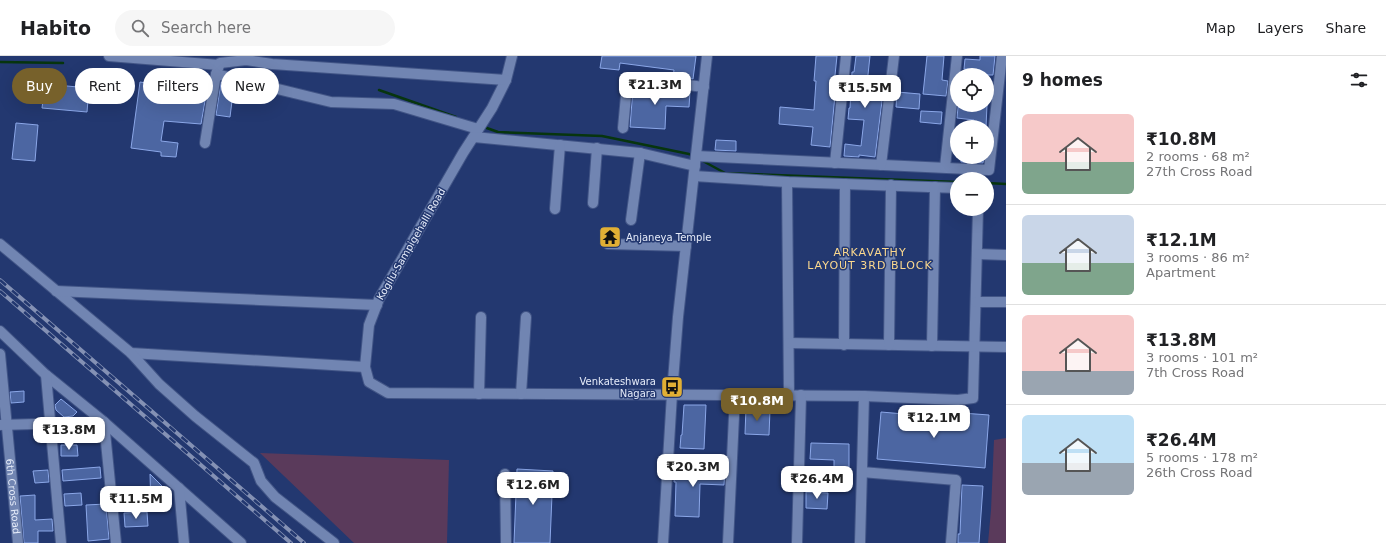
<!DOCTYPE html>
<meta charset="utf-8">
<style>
body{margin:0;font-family:"DejaVu Sans",sans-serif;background:#f6f6f6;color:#202124;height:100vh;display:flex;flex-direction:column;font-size:15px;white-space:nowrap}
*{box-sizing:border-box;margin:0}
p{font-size:13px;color:#757577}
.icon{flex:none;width:22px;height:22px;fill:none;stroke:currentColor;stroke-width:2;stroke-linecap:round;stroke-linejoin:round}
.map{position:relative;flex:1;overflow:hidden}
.drawer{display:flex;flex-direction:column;background:#fff;width:380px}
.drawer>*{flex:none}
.banner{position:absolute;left:12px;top:12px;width:380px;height:36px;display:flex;gap:8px}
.controls{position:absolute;left:950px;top:12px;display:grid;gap:8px}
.controls a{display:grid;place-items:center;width:44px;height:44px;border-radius:50%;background:#fff;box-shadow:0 4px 16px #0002;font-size:20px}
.price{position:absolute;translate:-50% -34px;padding:0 9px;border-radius:8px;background:#fff;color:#222;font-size:13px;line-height:26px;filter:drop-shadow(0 1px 2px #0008)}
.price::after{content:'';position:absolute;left:50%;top:24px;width:12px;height:9px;margin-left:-6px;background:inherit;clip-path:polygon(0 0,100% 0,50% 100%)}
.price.current{background:#77612b;color:#fff}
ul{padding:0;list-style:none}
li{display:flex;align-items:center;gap:12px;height:100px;padding:0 16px}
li+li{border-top:1px solid #e0e0e0}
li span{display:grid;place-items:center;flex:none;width:112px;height:80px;border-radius:6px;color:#555}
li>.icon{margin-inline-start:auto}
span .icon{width:48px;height:48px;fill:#fffc;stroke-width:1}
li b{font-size:17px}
h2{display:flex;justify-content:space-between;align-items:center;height:48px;padding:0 16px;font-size:17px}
.chip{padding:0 14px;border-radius:18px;background:#fff;box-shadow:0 4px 16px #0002;font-size:14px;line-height:36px}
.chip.current{background:#77612b;color:#fff}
header{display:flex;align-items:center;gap:24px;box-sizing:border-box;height:56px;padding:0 20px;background:#fff;border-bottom:1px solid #e0e0e0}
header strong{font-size:19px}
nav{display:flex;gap:22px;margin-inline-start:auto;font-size:14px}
.search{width:280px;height:36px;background:#f6f6f6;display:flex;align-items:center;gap:10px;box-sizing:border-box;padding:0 14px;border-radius:22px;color:#757577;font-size:15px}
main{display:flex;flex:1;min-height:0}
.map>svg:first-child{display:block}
.green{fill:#5a3a5b}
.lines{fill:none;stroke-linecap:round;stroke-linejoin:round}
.stream{stroke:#07350e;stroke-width:2.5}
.building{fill:#4c66a2;stroke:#8ba7e8}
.minor-casing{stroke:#425586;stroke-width:12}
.minor{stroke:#7185b2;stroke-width:10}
.rail-casing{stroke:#8491b4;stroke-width:4}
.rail{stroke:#233870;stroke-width:2.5;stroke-dasharray:8;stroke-linecap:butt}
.labels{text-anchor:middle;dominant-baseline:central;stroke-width:3;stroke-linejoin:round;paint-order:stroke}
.poi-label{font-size:10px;fill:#e5ebf9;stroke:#233870;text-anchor:start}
.street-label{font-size:10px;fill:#e5ebf9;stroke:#233870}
.neighbourhood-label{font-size:11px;letter-spacing:1px;fill:#fbd88e;stroke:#233870}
</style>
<header>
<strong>Habito</strong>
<div class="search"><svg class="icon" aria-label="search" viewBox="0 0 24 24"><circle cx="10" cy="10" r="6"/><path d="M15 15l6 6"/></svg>Search here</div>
<nav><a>Map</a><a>Layers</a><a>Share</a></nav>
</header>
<main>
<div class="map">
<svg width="1006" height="487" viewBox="0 0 1006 487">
<rect width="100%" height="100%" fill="#233870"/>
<!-- green -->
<path class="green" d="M1006 382V487H988L991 454 994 384Z
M260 397 449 404 447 487H354Z"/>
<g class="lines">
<!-- stream -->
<path class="stream" d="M0 6 63 7
M379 34 456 61
M484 71 498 76 602 80 689 98 693 100
M701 104 725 117 957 126
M987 127 1006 128"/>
</g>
<!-- building -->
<path class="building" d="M602 0H696L693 23 673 21 674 14 620 7 619 14 600 12Z
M816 0H837L834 29H836L830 91 811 89 813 71 779 68 780 51 814 54 816 25H814Z
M856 0H870L867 28 884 29 875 101 859 99V101L844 100 845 88 861 90 864 64 848 63 849 52H850L852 16H854Z
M927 0H944L942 24 948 25 946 40 923 38Z
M980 0H995L993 19H980V14L964 13 965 3 980 4Z
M174 17 209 22 201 68 164 65 161 85 178 87 176 101 161 100V96L131 92 140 26 173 31Z
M221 26 234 29 230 61 216 59Z
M45 28 89 32 87 56 42 52Z
M635 30 690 36 689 51 666 50 665 73 630 71 633 32Z
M897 36 920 38 919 53 896 51Z
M974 49H987L986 71H973L974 64 957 62 958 51 974 52Z
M921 55 942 56 941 68 920 66Z
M16 67 38 69 35 105 12 103Z
M716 84 736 85V95L715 94Z
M961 101H984L983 107 961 106Z
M24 335V346L11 347 10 336Z
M61 343 77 356 73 360 64 361 56 354 55 349Z
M684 349H706L704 393 680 392 681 379H682Z
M746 352 770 354 769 379 745 378Z
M881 356 962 363V357L989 359 985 412 877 403Z
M81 373H96V386H81Z
M811 387 849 388V417L834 416V404L810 403Z
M61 389H77L78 400H61Z
M675 410 725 414 724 429 700 428 699 461 675 460 676 426H674Z
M100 411 101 422 63 425 62 414Z
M517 413 553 415 550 487H514Z
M48 414 49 426 35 427 33 415Z
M150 418 167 435 168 452 151 453Z
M962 429 983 430 979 487H958V478H960Z
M806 436 828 437 827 453 806 452Z
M81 437 82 449 65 450 64 438Z
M35 439V464L52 463 53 475H38V487H24L20 440Z
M106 448 109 483 88 485 86 449Z
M147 456 148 470 125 471 124 457Z"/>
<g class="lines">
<!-- minor casing -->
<g class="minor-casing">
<g id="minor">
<path d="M109 0 219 9"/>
<path d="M512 0 506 24 492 52 463 97 379 243 369 269 365 311 369 326 388 337 864 340 958 344 973 342 978 153"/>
<path d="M623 72 627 29 632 24 638 23 704 31"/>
<path d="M478 73 394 48 331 46 216 18 220 7 246 4 272 8 506 24"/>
<path d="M474 81 640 97 695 110"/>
<path d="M205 87 216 18"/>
<path d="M696 100 989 114 1002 0"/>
<path d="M835 107 846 0"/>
<path d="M881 109 894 0"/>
<path d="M945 111 957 0"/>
<path d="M694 120 787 126 957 132"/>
<path d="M787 126 789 339"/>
<path d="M593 147 597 92"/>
<path d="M555 153 560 89"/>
<path d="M631 164 640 97"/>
<path d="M0 188 131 297 365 311"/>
<path d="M608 188 686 190"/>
<path d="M977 198 1006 199"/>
<path d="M56 235 377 249"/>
<path d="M976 246H1006"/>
<path d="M0 275 46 319 104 366 241 487"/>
<path d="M789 287 1006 291"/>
<path d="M844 289 845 128"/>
<path d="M889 289 891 129"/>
<path d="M932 290 935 131"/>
<path d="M131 297 159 328 195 360 254 407 261 425 275 441 334 487"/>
<path id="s1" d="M0 298 18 487"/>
<path d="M46 319 61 487"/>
<path d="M479 338 481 261"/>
<path d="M521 338 526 261"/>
<path d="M0 369 104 366 116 487"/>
<path d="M862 416 956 424 951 487"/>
<path d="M505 418 506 487"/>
<path d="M179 432 184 487"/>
<path d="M663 487 672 338 678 261 707 0"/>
<path d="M728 487 735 339"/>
<path d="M797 487 801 339"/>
<path d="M860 487 864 340"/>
</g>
</g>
<!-- minor -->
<use href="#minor" class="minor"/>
<!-- rail casing -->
<g class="rail-casing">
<path id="rail" d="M0 224 304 487
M0 235 291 487"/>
</g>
<!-- rail -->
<use href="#rail" class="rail"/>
</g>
<!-- icons -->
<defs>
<g id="temple-square" transform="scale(1.15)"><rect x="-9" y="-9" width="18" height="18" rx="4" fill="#e1af34" stroke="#233870"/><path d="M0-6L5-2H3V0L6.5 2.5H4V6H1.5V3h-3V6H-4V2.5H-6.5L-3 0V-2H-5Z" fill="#111"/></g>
<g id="bus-square" transform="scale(1.15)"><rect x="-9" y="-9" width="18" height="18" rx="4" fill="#e1af34" stroke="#233870"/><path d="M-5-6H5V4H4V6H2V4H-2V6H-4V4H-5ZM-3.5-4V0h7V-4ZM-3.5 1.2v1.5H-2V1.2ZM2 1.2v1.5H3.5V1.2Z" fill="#111"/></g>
</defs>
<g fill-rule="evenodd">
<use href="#temple-square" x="610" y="181"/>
<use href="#bus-square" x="672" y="331"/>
</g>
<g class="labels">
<!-- poi labels -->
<g class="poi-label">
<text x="626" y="181">Anjaneya Temple</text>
<text x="656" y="325" text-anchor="end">Venkateshwara<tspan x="656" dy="12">Nagara</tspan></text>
</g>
<!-- street labels -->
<g class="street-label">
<text transform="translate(411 188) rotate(-60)">Kogilu-Sampigehalli Road</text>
<text stroke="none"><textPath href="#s1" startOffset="143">6th Cross Road</textPath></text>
</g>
<!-- neighbourhood labels -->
<g class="neighbourhood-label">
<text x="870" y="196">ARKAVATHY<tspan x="870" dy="13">LAYOUT 3RD BLOCK</tspan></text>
</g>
</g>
</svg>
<div class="controls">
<a><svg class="icon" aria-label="locate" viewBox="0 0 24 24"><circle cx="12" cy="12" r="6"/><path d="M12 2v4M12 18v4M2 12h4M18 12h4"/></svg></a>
<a>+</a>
<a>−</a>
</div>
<b class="price" style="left:655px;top:50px">₹21.3M</b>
<b class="price" style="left:865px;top:53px">₹15.5M</b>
<b class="price current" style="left:757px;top:366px">₹10.8M</b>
<b class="price" style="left:934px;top:383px">₹12.1M</b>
<b class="price" style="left:69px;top:395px">₹13.8M</b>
<b class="price" style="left:693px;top:432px">₹20.3M</b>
<b class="price" style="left:817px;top:444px">₹26.4M</b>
<b class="price" style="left:533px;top:450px">₹12.6M</b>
<b class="price" style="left:136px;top:464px">₹11.5M</b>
<div class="banner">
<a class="chip current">Buy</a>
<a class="chip">Rent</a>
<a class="chip">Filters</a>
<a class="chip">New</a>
</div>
</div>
<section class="drawer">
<h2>9 homes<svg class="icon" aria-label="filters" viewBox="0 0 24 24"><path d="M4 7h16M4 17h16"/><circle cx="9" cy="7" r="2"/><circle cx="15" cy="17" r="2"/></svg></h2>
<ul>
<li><span style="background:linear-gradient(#f6c9c9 60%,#7fa58c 0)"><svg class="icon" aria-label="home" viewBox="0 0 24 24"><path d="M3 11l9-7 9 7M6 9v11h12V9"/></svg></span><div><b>₹10.8M</b><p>2 rooms · 68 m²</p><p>27th Cross Road</p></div></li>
<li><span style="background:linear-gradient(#c9d6e8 60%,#7fa58c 0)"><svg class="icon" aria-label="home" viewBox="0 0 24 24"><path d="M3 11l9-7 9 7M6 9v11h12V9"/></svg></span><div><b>₹12.1M</b><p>3 rooms · 86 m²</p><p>Apartment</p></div></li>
<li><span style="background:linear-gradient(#f6c9c9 70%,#9aa5b1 0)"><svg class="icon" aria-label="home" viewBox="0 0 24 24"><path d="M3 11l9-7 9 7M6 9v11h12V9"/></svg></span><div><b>₹13.8M</b><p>3 rooms · 101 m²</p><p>7th Cross Road</p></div></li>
<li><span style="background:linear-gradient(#bfe0f5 60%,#9aa5b1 0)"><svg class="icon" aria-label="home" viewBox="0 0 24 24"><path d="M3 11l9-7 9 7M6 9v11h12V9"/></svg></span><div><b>₹26.4M</b><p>5 rooms · 178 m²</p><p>26th Cross Road</p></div></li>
</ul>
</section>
</main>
